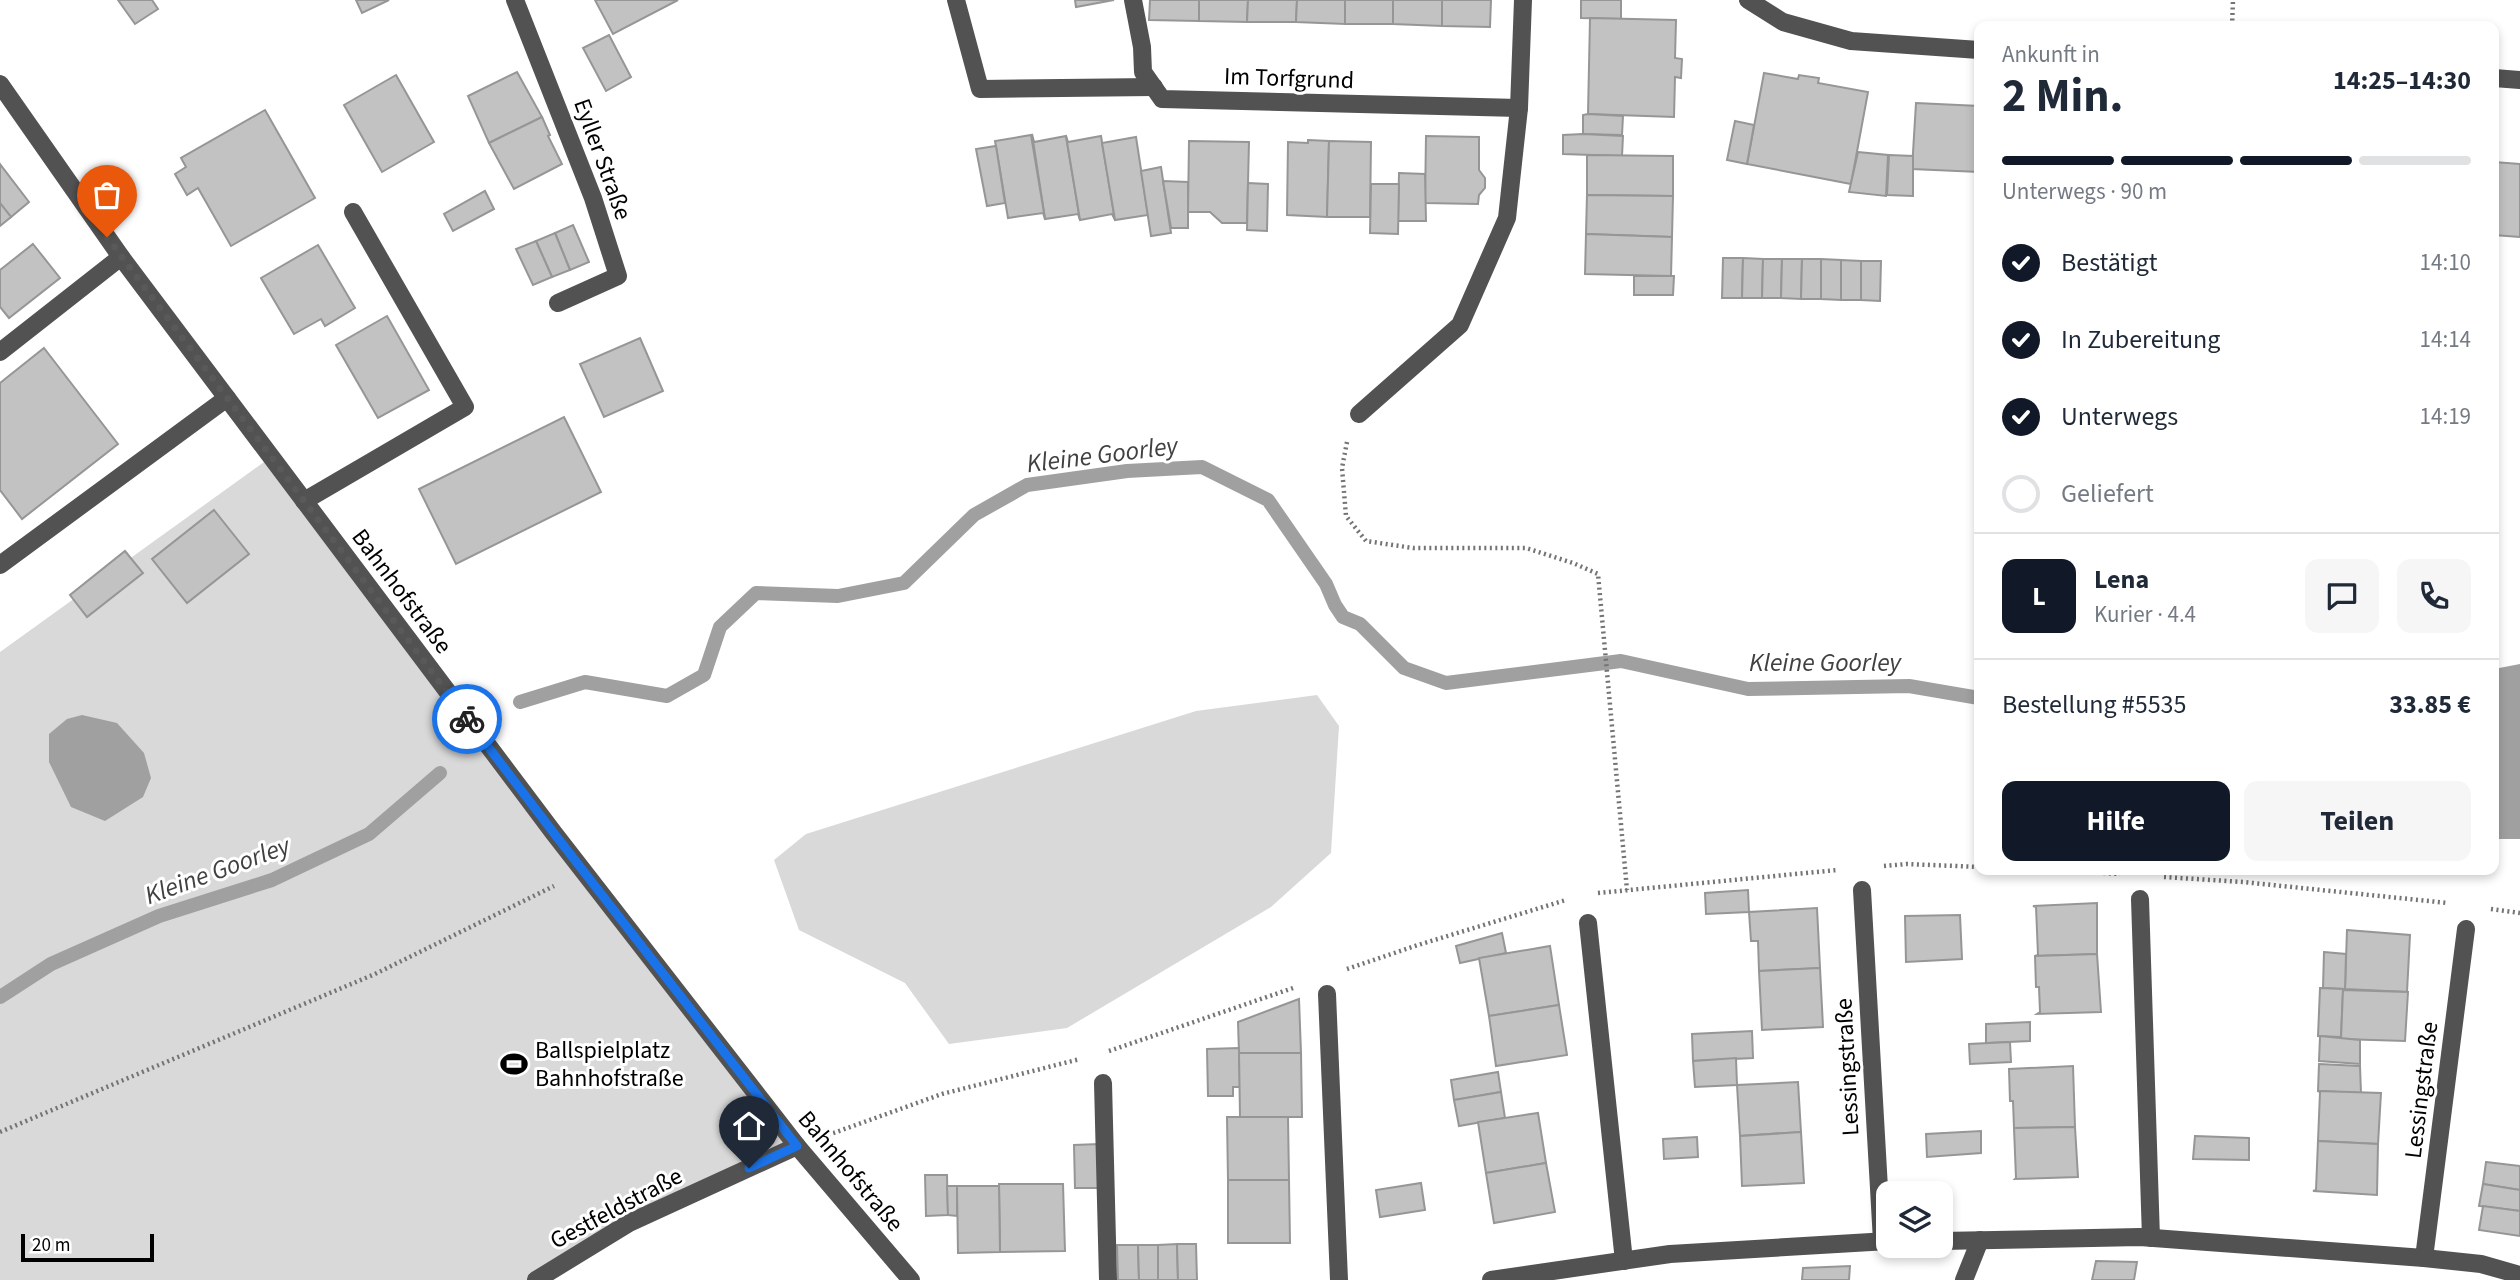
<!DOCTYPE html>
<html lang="de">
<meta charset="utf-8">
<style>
body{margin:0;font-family:"Source Sans 3",sans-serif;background:#f6f6f7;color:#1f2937;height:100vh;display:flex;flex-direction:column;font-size:26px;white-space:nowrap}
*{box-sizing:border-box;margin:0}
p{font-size:23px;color:#747a83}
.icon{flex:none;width:38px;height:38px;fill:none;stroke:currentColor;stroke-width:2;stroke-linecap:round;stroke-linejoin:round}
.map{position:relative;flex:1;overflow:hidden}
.sheet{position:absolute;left:1974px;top:21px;width:525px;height:854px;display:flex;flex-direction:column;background:#fff;border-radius:14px;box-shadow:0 4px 10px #0003}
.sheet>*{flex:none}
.tools{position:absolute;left:1876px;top:1181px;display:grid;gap:14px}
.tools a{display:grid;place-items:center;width:77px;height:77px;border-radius:14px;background:#fff;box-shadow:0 4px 10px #0003;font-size:35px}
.scale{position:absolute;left:21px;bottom:18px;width:133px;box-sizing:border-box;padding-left:7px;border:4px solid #000;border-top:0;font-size:19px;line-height:24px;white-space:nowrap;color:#000;-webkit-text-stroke:5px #fff;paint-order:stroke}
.pin{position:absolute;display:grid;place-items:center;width:60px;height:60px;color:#fff;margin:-72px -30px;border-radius:50% 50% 50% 0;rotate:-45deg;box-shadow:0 0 7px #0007}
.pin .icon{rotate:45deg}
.courier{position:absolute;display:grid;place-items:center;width:70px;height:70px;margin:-35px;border:5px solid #1a73e8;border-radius:50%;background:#fff;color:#222;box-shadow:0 2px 9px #0007}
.head em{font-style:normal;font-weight:700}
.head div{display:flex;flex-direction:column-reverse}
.head{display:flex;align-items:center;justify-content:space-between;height:119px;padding:0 28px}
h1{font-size:46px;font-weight:700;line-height:52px}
.bar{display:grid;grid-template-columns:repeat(4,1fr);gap:10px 7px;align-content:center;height:84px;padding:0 28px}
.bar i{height:9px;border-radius:5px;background:#e0e1e3}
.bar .selected{background:#111827}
.bar p{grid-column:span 4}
.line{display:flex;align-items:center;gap:18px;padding:0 28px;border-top:2px solid #e0e1e3}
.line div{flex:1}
.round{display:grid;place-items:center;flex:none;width:74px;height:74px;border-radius:14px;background:#f6f6f7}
ol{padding:0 28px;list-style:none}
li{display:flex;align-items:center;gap:21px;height:77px}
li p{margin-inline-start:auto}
li .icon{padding:7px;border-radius:50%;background:#111827;color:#fff;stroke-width:4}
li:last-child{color:#747a83}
li i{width:38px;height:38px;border:4px solid #e0e1e3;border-radius:50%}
.action{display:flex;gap:14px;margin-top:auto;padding:14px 28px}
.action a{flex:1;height:80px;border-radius:14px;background:#111827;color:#fff;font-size:28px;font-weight:700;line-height:80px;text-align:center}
.action a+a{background:#f6f6f7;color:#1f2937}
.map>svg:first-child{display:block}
.green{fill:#d9d9d9}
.water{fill:#a0a0a0}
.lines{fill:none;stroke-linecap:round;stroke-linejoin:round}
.stream{stroke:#a0a0a0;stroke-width:14}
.building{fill:#c2c2c2;stroke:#969696;stroke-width:2}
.path{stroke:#747474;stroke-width:4.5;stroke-dasharray:2 3.5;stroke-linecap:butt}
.minor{stroke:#525252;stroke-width:18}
.done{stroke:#595959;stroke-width:7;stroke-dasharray:0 12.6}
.route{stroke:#1a73e8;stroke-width:9}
.labels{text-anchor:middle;stroke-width:6;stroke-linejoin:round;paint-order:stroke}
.street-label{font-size:24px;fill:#000;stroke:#fff}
.poi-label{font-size:24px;fill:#000;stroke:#fff;text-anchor:start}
.water-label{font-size:26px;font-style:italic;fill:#414141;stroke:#fff}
</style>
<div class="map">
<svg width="2520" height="1280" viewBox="0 0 2520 1280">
<rect width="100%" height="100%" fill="#fff"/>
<g class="green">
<path d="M 271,457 L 797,1146 L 536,1280 L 0,1280 L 0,652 Z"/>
<path d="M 1317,695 L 1339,726 L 1331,853 L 1271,907 L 1067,1028 L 949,1044 L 905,983 L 799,930 L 774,860 L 806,834 L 1196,711 Z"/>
</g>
<g class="water">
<path d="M 2520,664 L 2520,839 L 2494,839 L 2494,756 L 2496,754 L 2494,750 L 2494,669 Z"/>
<path d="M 82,715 L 117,723 L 144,753 L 151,778 L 143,797 L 105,821 L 71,807 L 49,762 L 49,734 L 67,719 Z"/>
</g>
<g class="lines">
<g class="stream">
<path d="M 520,702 L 585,682 L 667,696 L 704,675 L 720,627 L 756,593 L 838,596 L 904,583 L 974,515 L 1027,485 L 1127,471 L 1202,467 L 1268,500 L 1326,584 L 1335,605 L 1343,617 L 1360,624 L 1404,668 L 1446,683 L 1621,661 L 1748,689 L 1909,686 L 1979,698"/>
<path d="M 0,997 L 51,964 L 159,916 L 272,880 L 369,834 L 440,773"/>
</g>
</g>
<g class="building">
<path d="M 118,0 L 152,0 L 158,9 L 135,24 Z"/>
<path d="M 356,0 L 389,0 L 362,13 Z"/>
<path d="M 595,0 L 678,0 L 613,34 Z"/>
<path d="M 1075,0 L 1114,0 L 1076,7 Z"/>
<path d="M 1150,0 L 1199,0 L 1199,21 L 1149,20 Z"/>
<path d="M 1199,0 L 1248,0 L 1247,22 L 1199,21 Z"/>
<path d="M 1248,0 L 1297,0 L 1296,22 L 1247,22 Z"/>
<path d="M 1297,0 L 1345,0 L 1345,24 L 1296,22 Z"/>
<rect x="1345" y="0" width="48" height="24"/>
<path d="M 1393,0 L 1442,0 L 1442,26 L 1393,24 Z"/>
<path d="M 1442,0 L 1491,0 L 1490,27 L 1442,26 Z"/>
<path d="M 1581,0 L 1621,0 L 1621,19 L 1581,18 Z"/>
<path d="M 1590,18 L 1676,20 L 1675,58 L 1682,59 L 1681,78 L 1675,77 L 1674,117 L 1588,114 Z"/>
<path d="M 609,35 L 631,77 L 606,91 L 583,48 Z"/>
<path d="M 517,72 L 542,117 L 489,143 L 468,96 Z"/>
<path d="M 1764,73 L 1798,79 L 1799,75 L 1819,78 L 1818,83 L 1868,92 L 1851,184 L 1747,164 Z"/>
<path d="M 396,75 L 434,142 L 382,172 L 344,105 Z"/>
<path d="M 1916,103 L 1979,106 L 1979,172 L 1912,169 Z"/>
<path d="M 265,110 L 315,198 L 231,246 L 198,188 L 187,195 L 175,174 L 186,167 L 181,158 Z"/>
<path d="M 1588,114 L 1623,116 L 1622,135 L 1583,134 L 1583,115 Z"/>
<path d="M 542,117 L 550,135 L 548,136 L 562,164 L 514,189 L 489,143 Z"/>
<path d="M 1735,121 L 1754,125 L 1747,164 L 1727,160 Z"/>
<path d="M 1032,134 L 1034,142 L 1066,136 L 1080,220 L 1078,214 L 1045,219 Z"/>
<path d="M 1583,134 L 1623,136 L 1622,156 L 1563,154 L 1563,135 Z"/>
<path d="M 1031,135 L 1045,219 L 1043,213 L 1008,218 L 995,141 Z"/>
<path d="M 1066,136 L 1068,142 L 1101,136 L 1115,220 L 1112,214 L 1080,220 Z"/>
<path d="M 1426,136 L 1479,137 L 1479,170 L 1485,178 L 1485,188 L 1479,195 L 1478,204 L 1425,203 Z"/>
<path d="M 1136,137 L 1148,215 L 1115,220 L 1102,143 Z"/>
<path d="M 1308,140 L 1329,141 L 1327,217 L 1287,215 L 1288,142 L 1308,143 Z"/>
<path d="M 1189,141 L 1249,142 L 1247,223 L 1222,223 L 1210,212 L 1188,212 Z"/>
<path d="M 1329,141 L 1371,142 L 1370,217 L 1327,217 Z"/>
<path d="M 996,146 L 1005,203 L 987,206 L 976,149 Z"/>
<path d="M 1858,152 L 1888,155 L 1886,196 L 1849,192 Z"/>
<path d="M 1587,155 L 1673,156 L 1673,196 L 1587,195 Z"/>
<path d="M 1889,155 L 1913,156 L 1913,196 L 1887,195 Z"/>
<path d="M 2494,162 L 2520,164 L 2520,237 L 2494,235 Z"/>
<path d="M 0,164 L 29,202 L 11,217 L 0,203 Z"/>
<path d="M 1161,167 L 1171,233 L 1151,236 L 1141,171 Z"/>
<path d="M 1399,173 L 1425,174 L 1426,221 L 1398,221 Z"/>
<path d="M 1163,181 L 1188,182 L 1188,228 L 1171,228 Z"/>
<path d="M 1248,183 L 1268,184 L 1267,231 L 1247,230 Z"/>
<path d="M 1371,184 L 1399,184 L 1398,234 L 1370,233 Z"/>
<path d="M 485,191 L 494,209 L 453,231 L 444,214 Z"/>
<path d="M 1587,195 L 1673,196 L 1672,237 L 1586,234 Z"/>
<path d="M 0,203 L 11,217 L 0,226 Z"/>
<path d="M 573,225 L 589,262 L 570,270 L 555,233 Z"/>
<path d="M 555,233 L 570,270 L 552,277 L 536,241 Z"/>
<path d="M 1586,234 L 1672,237 L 1671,276 L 1585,274 Z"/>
<path d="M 536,241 L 552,277 L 533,285 L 516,249 Z"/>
<path d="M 33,244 L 60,278 L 9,318 L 0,307 L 0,270 Z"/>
<path d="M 318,245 L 355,308 L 325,326 L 321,319 L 294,334 L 261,278 Z"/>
<path d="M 1723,258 L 1743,258 L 1742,298 L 1722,298 Z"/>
<path d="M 1743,258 L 1763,259 L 1762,298 L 1742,298 Z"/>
<path d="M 1763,259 L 1782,259 L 1781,298 L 1762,298 Z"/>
<path d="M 1782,259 L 1802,259 L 1801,299 L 1781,298 Z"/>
<path d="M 1802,259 L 1821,259 L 1821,299 L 1801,299 Z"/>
<path d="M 1821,259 L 1841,260 L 1841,300 L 1821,299 Z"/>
<path d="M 1841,260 L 1861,261 L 1861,300 L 1841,300 Z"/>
<path d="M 1861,261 L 1881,261 L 1880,301 L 1861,300 Z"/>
<path d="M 1634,276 L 1674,276 L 1673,295 L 1634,295 Z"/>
<path d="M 387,316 L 429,390 L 378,418 L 336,345 Z"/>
<path d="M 640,338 L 663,391 L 604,417 L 580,364 Z"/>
<path d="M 44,348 L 118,444 L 22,519 L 0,490 L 0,383 Z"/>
<path d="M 564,417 L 601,492 L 456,564 L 419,489 Z"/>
<path d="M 214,510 L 249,554 L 187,603 L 152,559 Z"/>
<path d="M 125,551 L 143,573 L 87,617 L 70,595 Z"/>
<path d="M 1748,890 L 1749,912 L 1706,914 L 1705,893 Z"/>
<path d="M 2097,903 L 2097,954 L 2035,956 L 2038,955 L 2036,907 L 2033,906 Z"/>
<path d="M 1817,908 L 1820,968 L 1759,971 L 1758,941 L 1751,941 L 1749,912 Z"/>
<path d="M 1960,915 L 1962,959 L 1906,962 L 1905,916 Z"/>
<path d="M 2347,930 L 2410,935 L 2407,992 L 2345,989 Z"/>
<path d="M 1502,933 L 1506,953 L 1460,963 L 1456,946 Z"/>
<path d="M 1550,946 L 1559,1005 L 1489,1016 L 1479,958 Z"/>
<path d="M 2324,952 L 2346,954 L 2345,989 L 2323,988 Z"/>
<path d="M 2097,954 L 2101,1012 L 2037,1014 L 2040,1012 L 2039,987 L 2036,987 L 2035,956 Z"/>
<path d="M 1820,968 L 1823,1027 L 1762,1030 L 1759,971 Z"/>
<path d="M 2320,988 L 2343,989 L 2341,1037 L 2318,1036 Z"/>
<path d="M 2343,990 L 2408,992 L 2405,1041 L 2341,1039 Z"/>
<path d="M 1299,999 L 1301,1053 L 1239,1053 L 1238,1022 Z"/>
<path d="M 1559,1005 L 1567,1055 L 1496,1066 L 1489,1016 Z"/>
<path d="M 2030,1022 L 2030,1041 L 1986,1043 L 1986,1024 Z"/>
<path d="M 1752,1031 L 1753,1058 L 1693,1061 L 1692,1034 Z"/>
<path d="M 2320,1036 L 2360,1040 L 2360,1064 L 2319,1061 Z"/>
<path d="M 2010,1042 L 2011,1062 L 1970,1064 L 1969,1044 Z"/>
<path d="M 1239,1048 L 1240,1087 L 1233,1087 L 1233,1096 L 1208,1096 L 1207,1049 Z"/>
<path d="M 1239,1053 L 1301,1053 L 1302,1117 L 1240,1117 Z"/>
<path d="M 1736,1058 L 1737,1085 L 1695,1087 L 1693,1061 Z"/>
<path d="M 2319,1064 L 2360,1066 L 2361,1093 L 2318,1091 Z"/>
<path d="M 2073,1066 L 2075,1127 L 2014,1128 L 2013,1101 L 2010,1101 L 2009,1069 Z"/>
<path d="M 1498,1072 L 1501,1092 L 1454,1100 L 1451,1080 Z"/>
<path d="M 1798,1082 L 1801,1132 L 1740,1136 L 1737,1085 Z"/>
<path d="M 2318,1091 L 2381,1093 L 2378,1144 L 2318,1141 L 2320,1092 Z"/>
<path d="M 1501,1092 L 1505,1118 L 1459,1126 L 1454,1100 Z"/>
<path d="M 1538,1113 L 1546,1163 L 1486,1173 L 1478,1122 Z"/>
<path d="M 1227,1117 L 1288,1117 L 1289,1180 L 1228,1180 Z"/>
<path d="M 2075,1127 L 2078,1177 L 2015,1179 L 2016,1178 L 2014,1128 Z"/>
<path d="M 1981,1131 L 1981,1153 L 1927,1157 L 1926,1134 Z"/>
<path d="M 1801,1132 L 1804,1183 L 1742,1186 L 1740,1136 Z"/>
<path d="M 2195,1136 L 2249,1138 L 2249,1160 L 2193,1159 Z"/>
<path d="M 1697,1137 L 1698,1157 L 1664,1159 L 1663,1139 Z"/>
<path d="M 2318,1141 L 2378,1144 L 2377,1195 L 2313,1191 L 2316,1190 Z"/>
<path d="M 1099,1144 L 1100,1188 L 1075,1188 L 1074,1145 Z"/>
<path d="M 2486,1162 L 2520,1166 L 2520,1190 L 2483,1184 Z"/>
<path d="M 1546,1163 L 1555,1212 L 1494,1223 L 1486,1173 Z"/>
<path d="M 925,1175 L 947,1175 L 948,1215 L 926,1216 Z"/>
<path d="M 1228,1180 L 1289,1180 L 1290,1243 L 1228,1243 Z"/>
<path d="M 1421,1183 L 1425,1210 L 1380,1217 L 1376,1190 Z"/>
<path d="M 999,1184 L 1063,1184 L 1065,1251 L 1000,1252 Z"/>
<path d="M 2483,1184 L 2520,1190 L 2520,1211 L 2479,1206 Z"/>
<path d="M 947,1186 L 957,1186 L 957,1216 L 948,1215 Z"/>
<path d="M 957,1186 L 999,1186 L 1000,1252 L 958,1253 Z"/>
<path d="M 2483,1206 L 2520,1211 L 2520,1236 L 2479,1230 Z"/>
<path d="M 1177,1244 L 1178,1280 L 1158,1280 L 1158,1245 Z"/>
<path d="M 1177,1244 L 1196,1244 L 1197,1280 L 1178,1280 Z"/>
<path d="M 1117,1245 L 1138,1245 L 1139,1280 L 1118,1280 Z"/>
<path d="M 1138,1245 L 1158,1245 L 1158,1280 L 1139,1280 Z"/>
<path d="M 2096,1261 L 2137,1262 L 2134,1280 L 2092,1280 Z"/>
<path d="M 1850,1266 L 1849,1280 L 1802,1280 L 1803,1268 Z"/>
</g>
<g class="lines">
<g class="path">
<path d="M 2232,26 L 2233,0"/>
<path d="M 1347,442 L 1342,468 L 1346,516 L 1366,541 L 1413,548 L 1526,548 L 1573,563 L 1598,574 L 1627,890"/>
<path d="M 1884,866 L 1907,864 L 1979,867"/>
<path d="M 2054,870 L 2120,874"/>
<path d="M 2164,877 L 2243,882 L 2448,903"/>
<path d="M 1598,893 L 1837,870"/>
<path d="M 2491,909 L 2520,913"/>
<path d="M 1347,969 L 1418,945 L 1566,900"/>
<path d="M 1109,1051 L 1296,987"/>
<path d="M 0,1132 L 375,974 L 554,886"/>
<path d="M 828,1135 L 942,1094 L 1080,1059"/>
</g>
<g class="minor">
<path d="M 515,0 L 593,198 L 618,276 L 558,303"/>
<path d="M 956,0 L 980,89 L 1154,87"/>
<path d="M 1133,0 L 1142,47 L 1143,72 L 1162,99 L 1519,108"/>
<path d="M 1748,0 L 1783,22 L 1851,41 L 1979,50"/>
<path d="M 2494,78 L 2520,80"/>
<path d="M 0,84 L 121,257 L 553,832 L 797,1146 L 911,1280"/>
<path d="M 0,352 L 121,257"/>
<path d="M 1359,414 L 1460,325 L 1507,218 L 1519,108 L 1523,0"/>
<path d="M 304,501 L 465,407 L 353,212"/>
<path d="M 0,565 L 227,398"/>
<path d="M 1862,890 L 1882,1241"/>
<path d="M 2140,899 L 2151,1238"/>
<path d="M 1588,923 L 1624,1261"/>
<path d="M 1327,994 L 1339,1280"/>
<path d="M 1103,1083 L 1108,1280"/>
<path d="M 1941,1241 L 2140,1237 L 2424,1258 L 2481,1264 L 2520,1275"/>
<path d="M 2424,1258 L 2466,929"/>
<path d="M 536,1280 L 629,1223 L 797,1146"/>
<path d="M 1491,1280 L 1670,1254 L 1888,1241"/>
<path d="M 1964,1280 L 1980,1240"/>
</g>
</g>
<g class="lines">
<path class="done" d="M 107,237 L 467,719"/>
<path class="route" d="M 467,719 L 553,832 L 797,1146 L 749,1168"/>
</g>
<defs>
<symbol id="stadium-bare" viewBox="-9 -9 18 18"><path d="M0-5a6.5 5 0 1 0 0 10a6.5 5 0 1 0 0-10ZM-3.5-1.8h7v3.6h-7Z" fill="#000" stroke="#fff" stroke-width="2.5" paint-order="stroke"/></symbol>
</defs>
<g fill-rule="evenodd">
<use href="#stadium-bare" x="495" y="1045" width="38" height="38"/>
</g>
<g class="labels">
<g class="street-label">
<text transform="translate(1289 78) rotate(2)" y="8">Im Torfgrund</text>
<text transform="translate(603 159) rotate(70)" y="8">Eyller Straße</text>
<text transform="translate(402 591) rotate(53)" y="8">Bahnhofstraße</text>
<text transform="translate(1847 1067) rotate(-93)" y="8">Lessingstraße</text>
<text transform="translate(2421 1090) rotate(-83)" y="8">Lessingstraße</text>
<text transform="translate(851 1171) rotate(50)" y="8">Bahnhofstraße</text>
<text transform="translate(616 1208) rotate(-28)" y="8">Gestfeldstraße</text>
</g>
<g class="poi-label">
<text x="535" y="1058">Ballspielplatz<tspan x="535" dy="28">Bahnhofstraße</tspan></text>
</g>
<g class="water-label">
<text transform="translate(1102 454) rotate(-7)" y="9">Kleine Goorley</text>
<text x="1825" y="671">Kleine Goorley</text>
<text transform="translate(217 870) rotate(-20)" y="9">Kleine Goorley</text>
</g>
</g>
</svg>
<div class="tools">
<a><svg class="icon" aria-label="layers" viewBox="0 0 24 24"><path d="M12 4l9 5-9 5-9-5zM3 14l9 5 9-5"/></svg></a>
</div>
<div class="scale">20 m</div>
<div class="pin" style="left:107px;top:237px;background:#ea580c"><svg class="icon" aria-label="bag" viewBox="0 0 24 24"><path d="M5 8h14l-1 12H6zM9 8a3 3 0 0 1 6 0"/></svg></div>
<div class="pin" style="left:749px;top:1168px;background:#1f2937"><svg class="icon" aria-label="home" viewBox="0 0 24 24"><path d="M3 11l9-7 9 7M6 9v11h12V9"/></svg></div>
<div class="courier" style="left:467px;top:719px"><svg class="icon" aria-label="bike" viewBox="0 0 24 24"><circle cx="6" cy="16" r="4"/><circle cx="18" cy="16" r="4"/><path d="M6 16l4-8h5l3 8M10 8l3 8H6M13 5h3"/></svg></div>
<section class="sheet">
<div class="head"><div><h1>2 Min.</h1><p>Ankunft in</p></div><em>14:25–14:30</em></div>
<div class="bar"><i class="selected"></i><i class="selected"></i><i class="selected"></i><i></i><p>Unterwegs · 90 m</p></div>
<ol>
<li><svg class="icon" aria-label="check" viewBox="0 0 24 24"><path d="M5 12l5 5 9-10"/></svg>Bestätigt<p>14:10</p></li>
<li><svg class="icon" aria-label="check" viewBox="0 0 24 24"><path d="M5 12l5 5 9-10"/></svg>In Zubereitung<p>14:14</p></li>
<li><svg class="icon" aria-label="check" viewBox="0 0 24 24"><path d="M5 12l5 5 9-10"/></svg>Unterwegs<p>14:19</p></li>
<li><i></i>Geliefert</li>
</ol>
<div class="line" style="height:126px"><b class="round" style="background:#111827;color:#fff">L</b><div><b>Lena</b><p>Kurier · 4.4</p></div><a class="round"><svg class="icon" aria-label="chat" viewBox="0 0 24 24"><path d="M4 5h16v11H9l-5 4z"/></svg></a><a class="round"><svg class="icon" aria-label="phone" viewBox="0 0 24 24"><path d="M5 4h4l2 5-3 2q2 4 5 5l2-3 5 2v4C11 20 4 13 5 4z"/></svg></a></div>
<div class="line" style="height:91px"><div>Bestellung #5535</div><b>33.85 €</b></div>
<div class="action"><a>Hilfe</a><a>Teilen</a></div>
</section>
</div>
